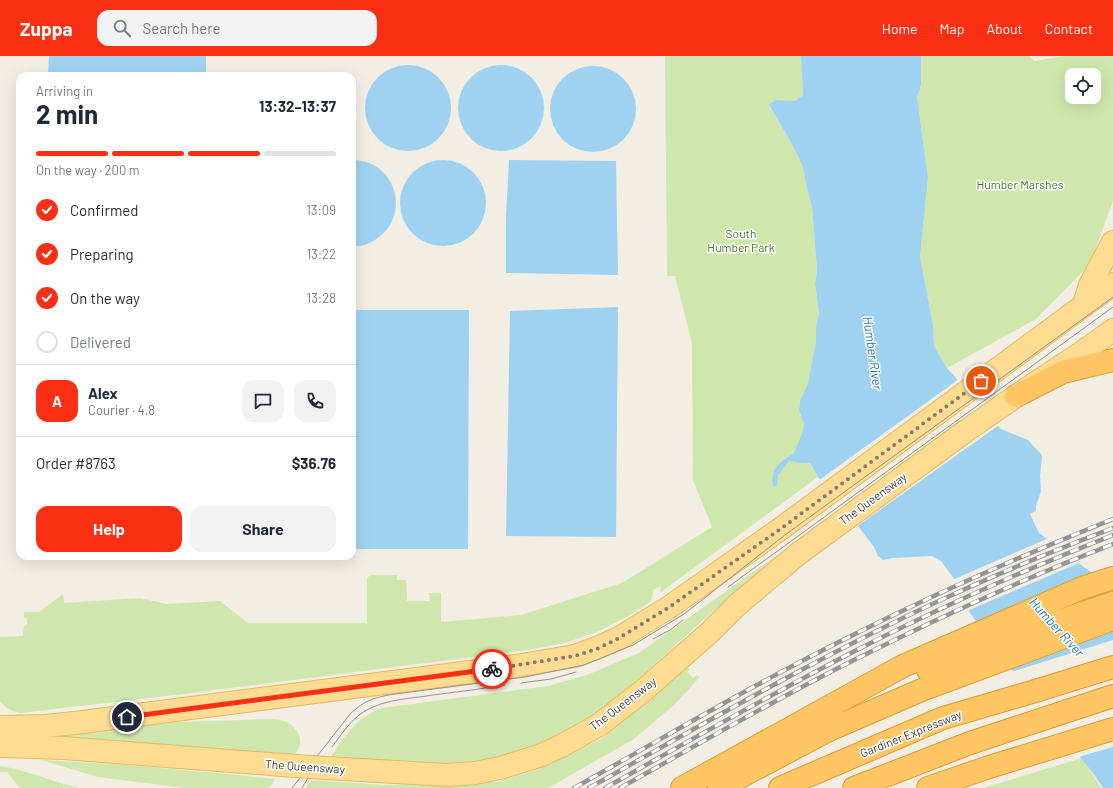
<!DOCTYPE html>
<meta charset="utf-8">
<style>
body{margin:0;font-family:Barlow,sans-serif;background:#f2f2f3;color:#1f2937;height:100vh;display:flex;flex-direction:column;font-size:15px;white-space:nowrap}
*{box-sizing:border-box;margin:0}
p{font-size:13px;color:#747a83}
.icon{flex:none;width:22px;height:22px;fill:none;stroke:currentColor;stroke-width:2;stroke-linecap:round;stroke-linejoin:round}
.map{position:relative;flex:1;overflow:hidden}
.sheet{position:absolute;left:16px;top:16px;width:340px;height:488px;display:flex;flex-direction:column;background:#fff;border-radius:12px;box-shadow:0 4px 16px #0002}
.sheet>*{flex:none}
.controls{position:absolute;left:1065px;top:12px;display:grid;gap:8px}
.controls a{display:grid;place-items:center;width:36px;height:36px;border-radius:8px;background:#fff;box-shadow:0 4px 16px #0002;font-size:20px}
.pin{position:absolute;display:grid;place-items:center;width:34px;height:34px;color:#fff;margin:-17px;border:2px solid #fff;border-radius:50%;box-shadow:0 1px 4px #0007}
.courier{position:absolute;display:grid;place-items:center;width:40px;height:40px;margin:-20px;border:3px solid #fb2f13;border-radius:50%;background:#fff;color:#222;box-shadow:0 1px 5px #0007}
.headline em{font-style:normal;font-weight:700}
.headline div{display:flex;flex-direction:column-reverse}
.headline{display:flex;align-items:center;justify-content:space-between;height:68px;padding:0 20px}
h1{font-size:26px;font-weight:700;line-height:30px}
.bar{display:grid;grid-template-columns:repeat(4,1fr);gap:6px 4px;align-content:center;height:48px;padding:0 20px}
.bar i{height:5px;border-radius:3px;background:#e0e1e3}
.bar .active{background:#fb2f13}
.bar p{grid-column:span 4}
.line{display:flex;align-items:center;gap:10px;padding:0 20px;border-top:1px solid #e0e1e3}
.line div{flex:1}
.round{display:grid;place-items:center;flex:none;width:42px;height:42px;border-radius:12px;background:#f2f2f3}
ol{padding:0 20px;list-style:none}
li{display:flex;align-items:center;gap:12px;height:44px}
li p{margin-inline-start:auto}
li .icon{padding:4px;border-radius:50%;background:#fb2f13;color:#fff;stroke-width:4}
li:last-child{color:#747a83}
li i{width:22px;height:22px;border:2px solid #e0e1e3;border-radius:50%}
.primary-button{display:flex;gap:8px;margin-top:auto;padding:8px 20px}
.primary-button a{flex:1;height:46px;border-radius:12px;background:#fb2f13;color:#fff;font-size:16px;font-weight:700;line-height:46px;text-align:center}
.primary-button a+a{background:#f2f2f3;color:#1f2937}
header{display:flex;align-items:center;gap:24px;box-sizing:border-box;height:56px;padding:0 20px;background:#fb2f13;color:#fff}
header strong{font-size:19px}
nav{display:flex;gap:22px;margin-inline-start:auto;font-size:14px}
.search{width:280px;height:36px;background:#f2f2f3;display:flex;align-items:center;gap:10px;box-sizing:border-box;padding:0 14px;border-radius:12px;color:#747a83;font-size:15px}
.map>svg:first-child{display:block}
.green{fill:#cfe7ac;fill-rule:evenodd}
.water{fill:#9fd2f0}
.pier{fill:#f2eee4}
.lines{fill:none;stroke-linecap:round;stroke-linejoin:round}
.primary-casing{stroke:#e4b961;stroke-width:24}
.motorway-casing{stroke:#de9a33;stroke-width:24}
.primary{stroke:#ffdc91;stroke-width:22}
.motorway{stroke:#ffc663;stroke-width:22}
.tram{stroke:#949494;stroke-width:1}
.rail-casing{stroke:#949494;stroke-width:4.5}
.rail{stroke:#fff;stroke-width:3;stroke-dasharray:9;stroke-linecap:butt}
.primary-bridge-casing{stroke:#e4b961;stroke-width:24;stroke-linecap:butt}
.primary-bridge{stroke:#ffdc91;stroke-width:22}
.done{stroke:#827c72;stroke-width:4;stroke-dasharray:0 7.2}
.route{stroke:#fb2f13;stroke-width:5}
.labels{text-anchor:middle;stroke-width:3;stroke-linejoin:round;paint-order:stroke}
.park-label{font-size:12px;fill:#487627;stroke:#fff}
.street-label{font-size:12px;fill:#453e34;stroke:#fff}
.water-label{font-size:13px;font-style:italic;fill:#2c78a9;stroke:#fff}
</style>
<header>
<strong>Zuppa</strong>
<div class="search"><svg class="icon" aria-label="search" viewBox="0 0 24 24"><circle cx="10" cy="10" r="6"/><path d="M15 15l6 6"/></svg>Search here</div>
<nav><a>Home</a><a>Map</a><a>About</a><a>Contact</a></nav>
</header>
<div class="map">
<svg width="1113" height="732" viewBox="0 0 1113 732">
<rect width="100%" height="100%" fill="#f2eee4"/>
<g class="green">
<path d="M 665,0 L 801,0 L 803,39 L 795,45 L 776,44 L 769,50 L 793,90 L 803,111 L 806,128 L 812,151 L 817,214 L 815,228 L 819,257 L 816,271 L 816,285 L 808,327 L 800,345 L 799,354 L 804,368 L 803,375 L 810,407 L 818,421 L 661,536 L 660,535 L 661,530 L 653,534 L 652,542 L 650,546 L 630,559 L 597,576 L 565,587 L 528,594 L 192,637 L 21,657 C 11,655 6,653 0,645 L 0,581 L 23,580 L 24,569 L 27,568 L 27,562 L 24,561 L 24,556 L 39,556 L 63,538 L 64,547 L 140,542 L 166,548 L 220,545 L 248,567 L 367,567 L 367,523 L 369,520 L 371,519 L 397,519 L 397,524 L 406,524 L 407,545 L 430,545 L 429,537 L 441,537 L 441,566 L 521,559 L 622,527 L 712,471 L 693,424 L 692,287 L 675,220 L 667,220 Z"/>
<path d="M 921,0 L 1029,0 L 1035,5 L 1064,0 L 1113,0 L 1113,145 L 1090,208 L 1036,263 L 947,312 L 934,290 L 933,269 L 920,201 L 928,122 L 917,41 L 921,29 ZM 1072,19 L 1094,19 L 1094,41 L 1072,41 Z"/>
<path d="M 780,497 L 714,554 L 616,644 L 575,674 L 542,690 L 491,706 L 454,710 L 330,702 C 345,680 355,662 382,652 L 548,630 L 587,619 L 639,597 Z"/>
<path d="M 685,609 L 690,613 L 687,616 L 693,622 L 697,619 L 700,621 L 675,648 L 634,683 L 548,732 L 306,732 L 311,724 L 384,729 L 496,726 L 542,712 L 601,683 L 655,638 Z"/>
<path d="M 271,663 C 276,663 282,664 287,666 C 300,673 305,689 294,699 L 12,682 L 125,668 Z"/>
<path d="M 1082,702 L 1101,732 L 983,732 Z"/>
<path d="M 41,704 L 116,708 L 217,717 L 275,723 L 269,732 L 185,732 L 98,721 Z"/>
<path d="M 0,710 C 27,714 52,726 79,732 L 70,732 L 64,731 L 63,732 L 20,732 L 7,716 L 0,716 Z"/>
</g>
<g class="water">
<path d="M 49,0 L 206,0 L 206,20 L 48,20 Z"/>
<path d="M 801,0 L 921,0 L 921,29 L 917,41 L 928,122 L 920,201 L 933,269 L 934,290 L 947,312 L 1001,373 L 1028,384 L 1041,398 L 1042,401 L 1040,420 L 1041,435 L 1036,450 L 1036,455 L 1030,458 L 1039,477 L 1092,517 L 1113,534 L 1113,732 L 1103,732 L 1095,720 L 996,593 L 970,557 L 955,524 L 941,505 L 932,500 L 893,502 L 883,504 L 878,500 L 874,491 L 846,454 L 818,421 L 810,407 L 801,407 L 789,405 L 778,419 L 777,429 L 773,431 L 772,425 L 774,414 L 781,406 L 794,397 L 803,375 L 804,368 L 799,354 L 800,345 L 808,327 L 816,285 L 816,271 L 819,257 L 815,228 L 817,214 L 812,151 L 806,128 L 803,111 L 793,90 L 769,49 L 776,44 L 795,45 L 803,39 Z"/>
<circle cx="408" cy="52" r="43"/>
<circle cx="501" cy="52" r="43"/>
<circle cx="593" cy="53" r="43"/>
<circle cx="443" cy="147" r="43"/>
<path d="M 352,104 C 396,103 413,161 375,184 C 369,188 360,191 352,190 Z"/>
<path d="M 509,104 L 616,105 L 618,219 L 506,217 L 506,161 Z"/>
<path d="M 618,251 L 616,481 L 506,480 L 510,255 Z"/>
<path d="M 352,254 L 469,254 L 468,493 L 352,493 Z"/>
</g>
<g class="pier">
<path d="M 959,323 L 999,369 L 856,471 L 818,425 Z"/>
<path d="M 1049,482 L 1081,506 L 967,555 L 952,524 Z"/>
<path d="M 1113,584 L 1113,691 L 1078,701 L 1011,616 Z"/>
</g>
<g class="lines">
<defs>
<g id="primary">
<path d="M 1084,248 L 1090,229 L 1113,186"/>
<path d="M 0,671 L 46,670 L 75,667 L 516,610 L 575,600 L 599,591 L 619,582 L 668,552 L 779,474 L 1113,228"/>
<path d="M 0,690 L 64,692 L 282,709"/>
<path d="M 326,712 L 448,719 L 475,717 L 500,712 L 539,700 L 561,690 L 599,669 L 644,634 L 709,577 L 736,550 L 798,498 L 963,377 L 1016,340 L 1081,297 L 1113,274"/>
</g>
<g id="motorway">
<path d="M 1016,340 L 1063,316 L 1113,304"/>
<path d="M 928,614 L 1074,560 L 1113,547"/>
<path d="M 682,732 L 903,610 L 1082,532 L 1113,522"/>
<path d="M 719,732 L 829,674 L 924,633 L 1113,563"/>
<path d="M 780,732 L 943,662 L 1032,636 L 1113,611"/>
<path d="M 854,732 L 970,687 L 1113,640"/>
<path d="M 928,732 L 986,712 L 1113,673"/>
</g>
</defs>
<use href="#primary" class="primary-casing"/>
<use href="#motorway" class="motorway-casing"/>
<use href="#primary" class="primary"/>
<use href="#motorway" class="motorway"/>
<g class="tram">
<path d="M 728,531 L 1113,251"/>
<path d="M 653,583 L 670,574 L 683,564"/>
<path d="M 521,627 L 551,623 L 576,616"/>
<path d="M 332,691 C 341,679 350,665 362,657 C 383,643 409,643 433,639 C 457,636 481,633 505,629"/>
<path d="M 292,732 L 351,657 C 365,645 370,643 388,639 L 525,621 L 584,609 L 633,589 L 684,558 L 785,479 L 1113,241"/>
<path d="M 302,732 L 308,722"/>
</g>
<defs>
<g id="rail">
<path d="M 574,732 C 665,681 754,628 847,582 C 934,538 1023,499 1113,463"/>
<path d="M 589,732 C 705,667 820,600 941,544 C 997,518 1055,494 1113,472"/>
<path d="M 605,732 C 687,686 768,640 851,597 C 936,553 1024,514 1113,479"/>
<path d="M 620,732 C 697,689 774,644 854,604 C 938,562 1025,522 1113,488"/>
</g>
</defs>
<use href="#rail" class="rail-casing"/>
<use href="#rail" class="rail"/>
<defs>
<path id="primary-bridge" d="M 282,709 L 326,712"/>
</defs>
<use href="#primary-bridge" class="primary-bridge-casing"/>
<use href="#primary-bridge" class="primary-bridge"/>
</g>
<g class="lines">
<path class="done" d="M 492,613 L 575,600 L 599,592 L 619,582 L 668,552 L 779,474 L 981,325"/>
<path class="route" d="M 127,661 L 492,613"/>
</g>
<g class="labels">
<g class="park-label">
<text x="1020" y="133">Humber Marshes</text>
<text x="741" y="182">South<tspan x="741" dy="14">Humber Park</tspan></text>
</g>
<g class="street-label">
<text transform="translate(873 443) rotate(-36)" y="4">The Queensway</text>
<text transform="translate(623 648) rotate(-37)" y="4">The Queensway</text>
<text transform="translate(911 678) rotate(-22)" y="4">Gardiner Expressway</text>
<text transform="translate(305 711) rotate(4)" y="4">The Queensway</text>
</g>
<g class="water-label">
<text transform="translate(873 297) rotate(82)" y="5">Humber River</text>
<text transform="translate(1057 571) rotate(48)" y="5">Humber River</text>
</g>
</g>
</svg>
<div class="controls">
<a><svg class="icon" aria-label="locate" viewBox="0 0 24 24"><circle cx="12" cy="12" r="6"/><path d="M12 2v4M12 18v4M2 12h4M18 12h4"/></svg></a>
</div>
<div class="pin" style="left:981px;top:325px;background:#ea580c"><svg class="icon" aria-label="bag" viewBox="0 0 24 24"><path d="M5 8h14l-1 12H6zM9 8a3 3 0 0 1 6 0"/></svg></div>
<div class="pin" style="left:127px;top:661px;background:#1f2937"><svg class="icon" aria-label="home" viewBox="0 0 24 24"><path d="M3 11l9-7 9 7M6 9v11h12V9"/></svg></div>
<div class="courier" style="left:492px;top:613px"><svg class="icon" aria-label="bike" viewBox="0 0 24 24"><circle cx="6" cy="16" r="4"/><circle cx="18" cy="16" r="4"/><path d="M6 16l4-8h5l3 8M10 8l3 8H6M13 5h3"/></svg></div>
<section class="sheet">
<div class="headline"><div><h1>2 min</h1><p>Arriving in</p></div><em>13:32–13:37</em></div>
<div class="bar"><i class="active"></i><i class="active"></i><i class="active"></i><i></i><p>On the way · 200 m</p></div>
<ol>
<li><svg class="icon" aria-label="check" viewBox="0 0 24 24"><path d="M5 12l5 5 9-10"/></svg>Confirmed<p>13:09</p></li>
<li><svg class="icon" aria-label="check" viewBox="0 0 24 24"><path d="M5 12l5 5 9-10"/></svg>Preparing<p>13:22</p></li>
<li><svg class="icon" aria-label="check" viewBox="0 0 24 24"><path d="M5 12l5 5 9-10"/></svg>On the way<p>13:28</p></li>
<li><i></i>Delivered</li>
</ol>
<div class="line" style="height:72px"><b class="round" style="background:#fb2f13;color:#fff">A</b><div><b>Alex</b><p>Courier · 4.8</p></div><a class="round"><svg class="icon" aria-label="chat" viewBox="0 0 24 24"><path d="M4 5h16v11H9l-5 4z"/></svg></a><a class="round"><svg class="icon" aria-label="phone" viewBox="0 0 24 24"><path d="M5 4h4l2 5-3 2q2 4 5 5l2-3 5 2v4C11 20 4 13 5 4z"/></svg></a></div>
<div class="line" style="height:52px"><div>Order #8763</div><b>$36.76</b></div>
<div class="primary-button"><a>Help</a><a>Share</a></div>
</section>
</div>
